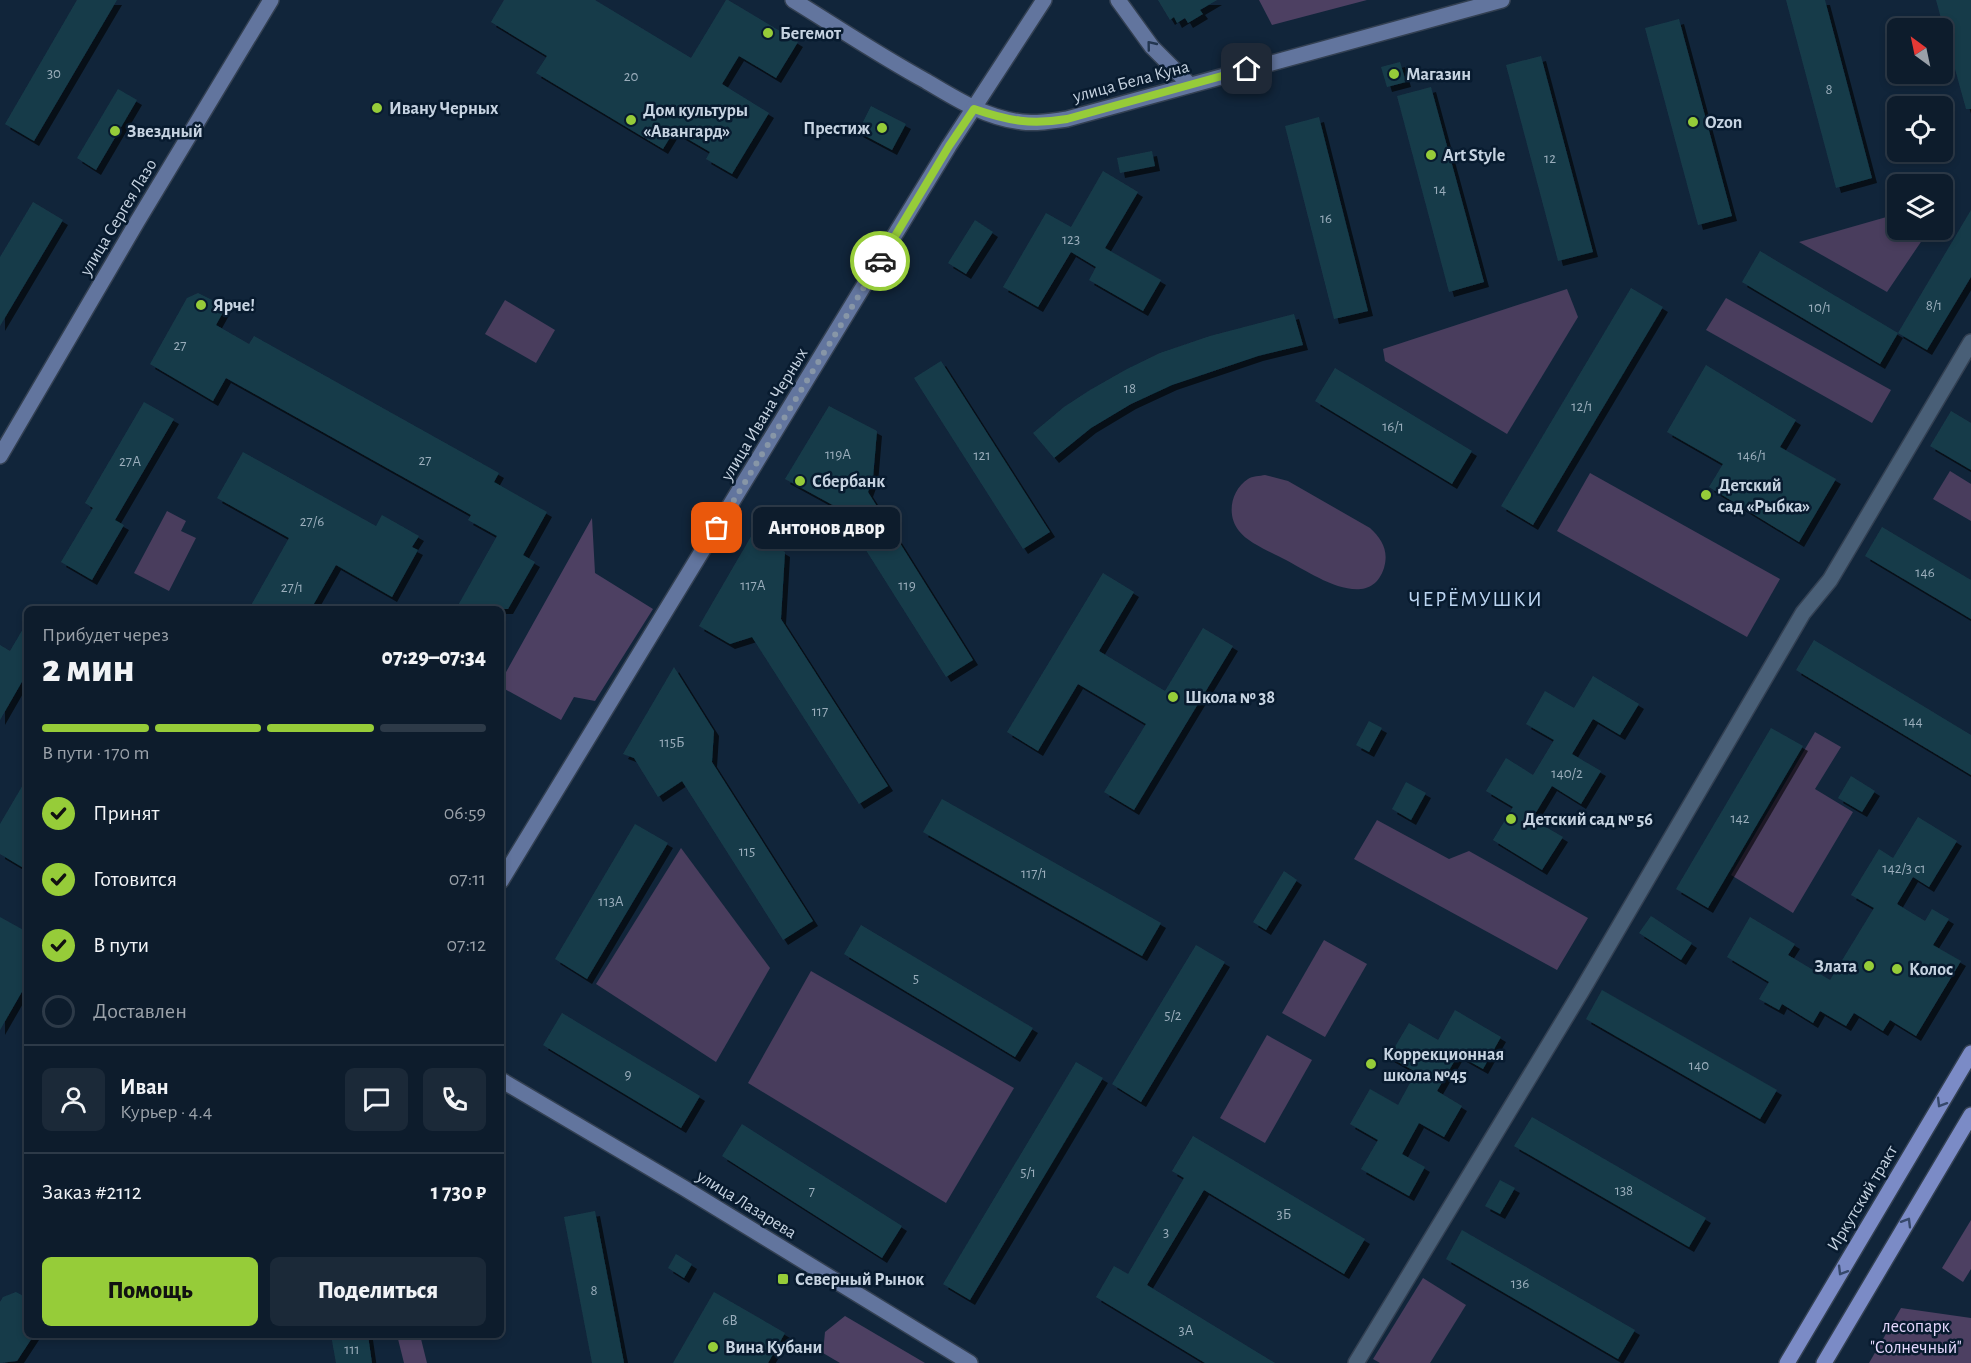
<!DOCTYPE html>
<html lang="ru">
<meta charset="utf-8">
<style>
body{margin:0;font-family:"Alegreya Sans",sans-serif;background:#1b2938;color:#f1f3f6;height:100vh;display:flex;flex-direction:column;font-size:22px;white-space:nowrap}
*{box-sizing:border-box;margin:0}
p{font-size:20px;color:#9aa1a9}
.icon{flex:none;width:33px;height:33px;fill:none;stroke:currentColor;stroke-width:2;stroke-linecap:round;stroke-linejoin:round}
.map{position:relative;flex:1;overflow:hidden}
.side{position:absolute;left:24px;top:606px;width:480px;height:732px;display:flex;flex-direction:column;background:#0d1c2c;border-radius:9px;box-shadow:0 3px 9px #0003,0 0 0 2px #2d3a48}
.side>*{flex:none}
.needle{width:39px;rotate:327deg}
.fabs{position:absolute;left:1887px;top:18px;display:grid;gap:12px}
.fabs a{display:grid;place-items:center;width:66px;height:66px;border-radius:9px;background:#0d1c2c;box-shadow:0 3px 9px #0003,0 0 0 2px #2d3a48;font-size:30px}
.pin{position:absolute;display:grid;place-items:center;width:51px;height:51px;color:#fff;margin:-26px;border-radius:12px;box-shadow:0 3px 9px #0006}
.courier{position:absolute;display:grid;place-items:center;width:60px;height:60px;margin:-30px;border:4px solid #96cc39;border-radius:50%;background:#fff;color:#222;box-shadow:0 2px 8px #0007}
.bubble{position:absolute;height:42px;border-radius:9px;background:#0d1c2c;box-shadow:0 3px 9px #0003,0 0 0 2px #2d3a48;font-size:20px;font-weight:800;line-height:42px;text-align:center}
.summary em{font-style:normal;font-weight:800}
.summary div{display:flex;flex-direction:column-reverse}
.summary{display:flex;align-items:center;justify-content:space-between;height:102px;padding:0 18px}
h1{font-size:39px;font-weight:800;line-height:45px}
.bar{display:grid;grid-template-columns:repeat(4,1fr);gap:9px 6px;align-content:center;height:72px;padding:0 18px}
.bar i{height:8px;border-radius:4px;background:#2d3a48}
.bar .active{background:#96cc39}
.bar p{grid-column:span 4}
.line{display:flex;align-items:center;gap:15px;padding:0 18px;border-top:2px solid #2d3a48}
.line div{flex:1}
.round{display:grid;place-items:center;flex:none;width:63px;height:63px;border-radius:9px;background:#1b2938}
ol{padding:0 18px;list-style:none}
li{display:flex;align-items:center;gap:18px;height:66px}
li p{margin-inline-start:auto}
li .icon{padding:6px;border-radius:50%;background:#96cc39;color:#111;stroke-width:4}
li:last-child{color:#9aa1a9}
li i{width:33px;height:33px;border:3px solid #2d3a48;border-radius:50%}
.action{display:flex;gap:12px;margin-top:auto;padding:12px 18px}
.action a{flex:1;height:69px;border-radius:9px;background:#96cc39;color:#111;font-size:24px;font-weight:800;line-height:69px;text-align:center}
.action a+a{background:#1b2938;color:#f1f3f6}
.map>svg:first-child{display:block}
.green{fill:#493d5d}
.forest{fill:#4d4062}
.building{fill:#173b49;filter:url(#shadow)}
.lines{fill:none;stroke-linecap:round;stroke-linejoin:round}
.street-casing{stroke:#334052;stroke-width:18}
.secondary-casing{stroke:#334052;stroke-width:18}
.primary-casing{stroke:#334052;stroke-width:18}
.street{stroke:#495f77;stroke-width:15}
.secondary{stroke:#62759e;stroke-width:15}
.primary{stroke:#7b8bc6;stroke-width:15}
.oneway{stroke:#233650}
.oneway2{stroke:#36486b}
.done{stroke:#8796a7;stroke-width:6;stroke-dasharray:0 10.8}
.route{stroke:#96cc39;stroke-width:8}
.poi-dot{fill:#96cc39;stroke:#081b2f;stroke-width:2}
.labels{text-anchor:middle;stroke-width:5;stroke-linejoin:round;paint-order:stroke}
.number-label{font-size:15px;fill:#9aadbb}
.poi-label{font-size:18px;font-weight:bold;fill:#c6d3e1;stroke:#081b2f;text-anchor:start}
.street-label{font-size:18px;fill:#c6d3e1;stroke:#081b2f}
.park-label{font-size:18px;fill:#e6d9fe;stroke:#081b2f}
.quarter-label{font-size:21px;letter-spacing:1.5px;fill:#bcd5f1;stroke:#081b2f}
</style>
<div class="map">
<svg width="1971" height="1363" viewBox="0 0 1971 1363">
<defs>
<filter id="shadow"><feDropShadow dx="5" dy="5" stdDeviation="0" flood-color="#0009"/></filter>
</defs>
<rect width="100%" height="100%" fill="#11253a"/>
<g class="green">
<path d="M 1897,214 L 1898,230 L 1929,230 L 1887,292 L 1799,242 Z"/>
<path d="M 1567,289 L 1578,317 L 1507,434 L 1385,361 L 1383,349 Z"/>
<path d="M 1726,298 L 1891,390 L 1872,423 L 1706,330 Z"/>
<path d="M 505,300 L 555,330 L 536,363 L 485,334 Z"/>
<path d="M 1950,471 L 1971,484 L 1971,521 L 1933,499 Z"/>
<path d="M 1590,473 L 1780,579 L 1747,637 L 1557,531 Z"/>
<path d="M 1265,475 L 1288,481 L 1370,528 C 1382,539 1389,551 1384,568 C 1369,614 1311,573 1286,560 C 1273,553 1248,543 1239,531 C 1226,515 1231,490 1248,479 C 1252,476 1260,476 1265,475 Z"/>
<path d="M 167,511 L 186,521 L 181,531 L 196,538 L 169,591 L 134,573 Z"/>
<path d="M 1815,732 L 1841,747 L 1815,789 L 1853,812 L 1793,913 L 1731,875 Z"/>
<path d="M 1377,820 L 1449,859 L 1469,851 L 1588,918 L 1557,970 L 1354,859 Z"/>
<path d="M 681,848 L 770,968 L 716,1062 L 596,984 Z"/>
<path d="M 1324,940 L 1367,964 L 1325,1037 L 1282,1013 Z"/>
<path d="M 811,971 L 1014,1088 L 946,1203 L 748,1083 Z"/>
<path d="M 1267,1035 L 1312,1060 L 1265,1143 L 1220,1118 Z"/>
<path d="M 1423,1278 L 1466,1305 L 1430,1363 L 1380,1363 L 1373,1359 Z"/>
</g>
<g class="forest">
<path d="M 1259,0 L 1367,0 L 1272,25 Z"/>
<path d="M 592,518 L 595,573 L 653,609 L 595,701 L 574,697 L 561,720 L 501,687 L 501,681 Z"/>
<path d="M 1971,1220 L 1971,1269 L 1963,1282 L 1942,1268 Z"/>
<path d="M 1901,1308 L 1971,1318 L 1971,1363 L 1869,1363 Z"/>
<path d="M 845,1316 L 925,1363 L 840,1363 L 823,1353 L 825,1332 Z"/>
<path d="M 397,1335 L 420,1335 L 427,1363 L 404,1363 Z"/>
</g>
<g class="building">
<path d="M 77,0 L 117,0 L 34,141 L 5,124 Z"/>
<path d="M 504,0 L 595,0 L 691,58 L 726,0 L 728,0 L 798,42 L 776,78 L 739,56 L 722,84 L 769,113 L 732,174 L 706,159 L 710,152 L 674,131 L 663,149 L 536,73 L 547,56 L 491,22 Z"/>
<path d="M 1158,0 L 1217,0 L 1200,10 L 1203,14 L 1188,23 L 1185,18 L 1177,23 L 1174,17 L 1170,20 Z"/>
<path d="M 1786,0 L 1825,0 L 1872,178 L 1836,188 Z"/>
<path d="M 1936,0 L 1971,0 L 1971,109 L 1966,109 Z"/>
<path d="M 1679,19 L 1732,216 L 1698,225 L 1645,28 Z"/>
<path d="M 1541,56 L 1593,252 L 1558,261 L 1506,65 Z"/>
<path d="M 1400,62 L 1406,82 L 1387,87 L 1381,67 Z"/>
<path d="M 1431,87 L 1484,282 L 1449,292 L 1397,96 Z"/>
<path d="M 118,89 L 137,100 L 96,170 L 77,158 Z"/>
<path d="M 871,106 L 906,124 L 892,150 L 858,132 Z"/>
<path d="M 1319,117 L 1368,311 L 1334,319 L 1285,126 Z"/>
<path d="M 1152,151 L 1155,166 L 1120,173 L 1117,158 Z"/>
<path d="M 1103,171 L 1138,192 L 1105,248 L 1161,280 L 1143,311 L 1089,280 L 1096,267 L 1071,252 L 1038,307 L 1003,287 L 1046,213 L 1071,227 Z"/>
<path d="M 33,202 L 63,220 L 0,326 L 0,257 Z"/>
<path d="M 1971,210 L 1971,277 L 1927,350 L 1898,333 Z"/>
<path d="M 975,220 L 993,232 L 966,274 L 948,263 Z"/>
<path d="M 1760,251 L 1898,333 L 1880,364 L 1742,282 Z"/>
<path d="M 1631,288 L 1663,307 L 1533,525 L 1501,506 Z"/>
<path d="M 198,293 L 226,307 L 216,325 L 249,344 L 254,336 L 499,473 L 494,482 L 547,512 L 523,555 L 535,562 L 508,609 L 456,609 L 497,536 L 468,520 L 471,515 L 226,378 L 213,401 L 150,364 L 187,298 Z"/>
<path d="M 1294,314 L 1303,345 L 1258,356 L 1172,385 L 1131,404 L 1091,428 L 1054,458 L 1033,433 L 1064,407 L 1090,390 L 1127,369 L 1160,353 L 1210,336 Z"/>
<path d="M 941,361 L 1050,532 L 1023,549 L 914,378 Z"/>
<path d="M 1706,365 L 1796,420 L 1780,447 L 1836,479 L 1799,542 L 1709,487 L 1723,464 L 1667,432 Z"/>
<path d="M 1335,368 L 1472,451 L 1452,484 L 1315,401 Z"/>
<path d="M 144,402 L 174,419 L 115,520 L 124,525 L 92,580 L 61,562 L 93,508 L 85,503 Z"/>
<path d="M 829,406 L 877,431 L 873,478 L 868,492 L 973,660 L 946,677 L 840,509 L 785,479 Z"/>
<path d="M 1951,411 L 1971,423 L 1971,470 L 1930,446 Z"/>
<path d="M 243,452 L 376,526 L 382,515 L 419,536 L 412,547 L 418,550 L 392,597 L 336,565 L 311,609 L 249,609 L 289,538 L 217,498 Z"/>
<path d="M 1882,527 L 1971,580 L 1971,619 L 1865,556 Z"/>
<path d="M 753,533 L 785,552 L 781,619 L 888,786 L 859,804 L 752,637 L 730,644 L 699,626 Z"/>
<path d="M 1103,573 L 1134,592 L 1099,651 L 1165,691 L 1203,628 L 1233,646 L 1134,810 L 1104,792 L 1146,724 L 1078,684 L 1038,751 L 1007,732 Z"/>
<path d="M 27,622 L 27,673 L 0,720 L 0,645 L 10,651 Z"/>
<path d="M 1814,640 L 1971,735 L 1971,775 L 1796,670 Z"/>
<path d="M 674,667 L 714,731 L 712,762 L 813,921 L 783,940 L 682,781 L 658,797 L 634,758 L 623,754 Z"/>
<path d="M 1593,676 L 1639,704 L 1620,735 L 1593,719 L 1572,754 L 1601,771 L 1581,804 L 1552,786 L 1532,819 L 1563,837 L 1542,870 L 1493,840 L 1513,807 L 1486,791 L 1506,758 L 1533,775 L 1554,740 L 1526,724 L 1545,691 L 1574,708 Z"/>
<path d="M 1369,721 L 1382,728 L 1369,752 L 1356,745 Z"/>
<path d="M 1771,728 L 1803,746 L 1708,908 L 1676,889 Z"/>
<path d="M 1851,776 L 1875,791 L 1862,812 L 1838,798 Z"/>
<path d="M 27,778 L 27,870 L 0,854 L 0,824 Z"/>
<path d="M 1406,782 L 1426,793 L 1411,820 L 1392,809 Z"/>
<path d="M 942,799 L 1161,923 L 1142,956 L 923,832 Z"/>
<path d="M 1918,817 L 1957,841 L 1929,887 L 1913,877 L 1897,904 L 1925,921 L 1932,909 L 1949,919 L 1933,945 L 1961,961 L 1916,1036 L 1890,1020 L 1883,1031 L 1854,1013 L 1846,1026 L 1820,1011 L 1813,1023 L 1782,1004 L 1779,1010 L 1759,999 L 1769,982 L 1727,957 L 1750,917 L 1795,944 L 1788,955 L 1830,980 L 1874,908 L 1851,895 L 1879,849 L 1893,858 Z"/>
<path d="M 635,824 L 668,843 L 587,979 L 555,959 Z"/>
<path d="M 1284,871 L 1297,880 L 1266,930 L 1253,922 Z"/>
<path d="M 1651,916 L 1692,943 L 1681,960 L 1639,933 Z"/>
<path d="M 0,917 L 27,932 L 27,983 L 0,1030 Z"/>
<path d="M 861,925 L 1033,1028 L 1015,1057 L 844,954 Z"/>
<path d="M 1196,945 L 1225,962 L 1141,1102 L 1112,1084 Z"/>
<path d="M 1602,990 L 1777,1090 L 1760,1119 L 1586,1019 Z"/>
<path d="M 1455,1010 L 1501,1037 L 1483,1069 L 1458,1055 L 1437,1091 L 1462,1106 L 1444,1137 L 1419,1123 L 1402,1154 L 1425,1167 L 1409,1196 L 1361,1169 L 1378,1140 L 1350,1124 L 1370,1089 L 1398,1105 L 1416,1072 L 1389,1057 L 1409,1023 L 1438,1040 Z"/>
<path d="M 562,1013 L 700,1096 L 681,1128 L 543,1045 Z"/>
<path d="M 1076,1062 L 1103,1078 L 970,1300 L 943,1284 Z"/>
<path d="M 1532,1117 L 1706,1218 L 1689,1247 L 1514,1146 Z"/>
<path d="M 742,1124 L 902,1226 L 882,1258 L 722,1156 Z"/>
<path d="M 1193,1136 L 1365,1239 L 1344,1274 L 1204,1190 L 1147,1285 L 1275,1363 L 1205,1363 L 1096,1297 L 1114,1266 L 1128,1274 L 1184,1178 L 1172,1171 Z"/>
<path d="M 1500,1180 L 1515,1188 L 1500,1214 L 1485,1206 Z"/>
<path d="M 595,1211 L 624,1363 L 592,1363 L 564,1217 Z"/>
<path d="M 1462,1230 L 1635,1330 L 1618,1359 L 1446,1259 Z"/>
<path d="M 676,1254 L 692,1264 L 684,1278 L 668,1268 Z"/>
<path d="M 16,1292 L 27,1298 L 27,1335 L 34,1335 L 17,1361 L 0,1363 L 0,1302 L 3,1297 Z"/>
<path d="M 714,1292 L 785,1333 L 768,1363 L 673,1363 Z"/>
<path d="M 331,1335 L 368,1335 L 372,1363 L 336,1363 Z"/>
</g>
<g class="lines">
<defs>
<path id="street" d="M 1356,1363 L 1581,992 L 1803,613 L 1830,580 L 1971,342"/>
<g id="secondary">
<path d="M 793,0 C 837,27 880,56 926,81 C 956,99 986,118 1022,122 C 1037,124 1052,121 1067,119 L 1502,0"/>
<path d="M 1118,0 L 1152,47 L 1190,85"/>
<path d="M 0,456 L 137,222 L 271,0"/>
<path d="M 501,881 L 949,146 L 1044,0"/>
<path d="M 501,1080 L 684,1188 L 970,1363"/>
</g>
<g id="primary">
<path d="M 1787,1363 L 1971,1053"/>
<path d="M 1824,1363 L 1971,1115"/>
</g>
</defs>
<use href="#street" class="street-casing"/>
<use href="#secondary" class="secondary-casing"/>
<use href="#primary" class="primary-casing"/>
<use href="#street" class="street"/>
<use href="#secondary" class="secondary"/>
<use href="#primary" class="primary"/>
</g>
<defs><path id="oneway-chevron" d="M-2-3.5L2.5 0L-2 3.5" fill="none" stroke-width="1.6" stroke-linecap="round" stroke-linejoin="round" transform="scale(1.5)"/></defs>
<use class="oneway" href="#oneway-chevron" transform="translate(1151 45) rotate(-129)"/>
<g class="oneway2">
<use href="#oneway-chevron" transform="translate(1941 1103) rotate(121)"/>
<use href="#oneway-chevron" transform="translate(1907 1222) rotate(-59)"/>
<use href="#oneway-chevron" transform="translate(1842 1271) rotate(121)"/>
</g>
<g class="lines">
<path class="done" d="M 717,528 L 880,261"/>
<path class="route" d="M 880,261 L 949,146 L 974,109 C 1009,121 1031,125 1067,119 L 1247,69"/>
</g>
<g class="poi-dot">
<circle cx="768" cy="33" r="6"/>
<circle cx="1394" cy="74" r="6"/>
<circle cx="377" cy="108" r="6"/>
<circle cx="631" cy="120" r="6"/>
<circle cx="1693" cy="122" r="6"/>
<circle cx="882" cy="128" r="6"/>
<circle cx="115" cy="131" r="6"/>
<circle cx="1431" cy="155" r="6"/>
<circle cx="201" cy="305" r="6"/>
<circle cx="800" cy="481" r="6"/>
<circle cx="1706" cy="495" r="6"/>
<circle cx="1173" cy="697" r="6"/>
<circle cx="1511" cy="819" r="6"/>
<circle cx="1869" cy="966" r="6"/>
<circle cx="1897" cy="969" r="6"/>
<circle cx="1371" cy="1064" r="6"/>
<rect x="777" y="1273" width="12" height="12" rx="3"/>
<circle cx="713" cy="1347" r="6"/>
</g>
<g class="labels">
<g class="number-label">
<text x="54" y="78">30</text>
<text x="631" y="81">20</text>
<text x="1829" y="94">8</text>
<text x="1550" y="163">12</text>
<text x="1440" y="194">14</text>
<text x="1326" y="223">16</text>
<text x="1071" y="244">123</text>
<text x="1934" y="310">8/1</text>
<text x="1820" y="312">10/1</text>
<text x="180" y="350">27</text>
<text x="1130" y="393">18</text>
<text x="1582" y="411">12/1</text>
<text x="1393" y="431">16/1</text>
<text x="838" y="459">119А</text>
<text x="982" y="460">121</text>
<text x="1752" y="460">146/1</text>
<text x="425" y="465">27</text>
<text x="130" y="466">27А</text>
<text x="312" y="526">27/6</text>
<text x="1925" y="577">146</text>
<text x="753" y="590">117А</text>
<text x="907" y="590">119</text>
<text x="292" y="592">27/1</text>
<text x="820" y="716">117</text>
<text x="1913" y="726">144</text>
<text x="672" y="747">115Б</text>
<text x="1567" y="778">140/2</text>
<text x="1740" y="823">142</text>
<text x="747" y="856">115</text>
<text x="1904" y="873">142/3 с1</text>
<text x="1034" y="878">117/1</text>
<text x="611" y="906">113А</text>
<text x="916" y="983">5</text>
<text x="1173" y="1020">5/2</text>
<text x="1699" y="1070">140</text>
<text x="628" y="1079">9</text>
<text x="1028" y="1177">5/1</text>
<text x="1624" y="1195">138</text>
<text x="812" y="1196">7</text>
<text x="1284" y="1219">3Б</text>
<text x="1166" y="1237">3</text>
<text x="1520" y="1288">136</text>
<text x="594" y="1295">8</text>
<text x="730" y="1325">6В</text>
<text x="1186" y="1335">3А</text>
<text x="352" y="1354">111</text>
</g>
<g class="poi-label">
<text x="780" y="39">Бегемот</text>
<text x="1406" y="80">Магазин</text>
<text x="389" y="114">Ивану Черных</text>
<text x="643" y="116">Дом культуры<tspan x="643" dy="21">«Авангард»</tspan></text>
<text x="1705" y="128">Ozon</text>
<text x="870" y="134" text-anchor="end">Престиж</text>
<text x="127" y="137">Звездный</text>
<text x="1443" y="161">Art Style</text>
<text x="213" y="311">Ярче!</text>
<text x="812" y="487">Сбербанк</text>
<text x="1718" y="491">Детский<tspan x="1718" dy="21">сад «Рыбка»</tspan></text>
<text x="1185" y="703">Школа № 38</text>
<text x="1523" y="825">Детский сад № 56</text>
<text x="1857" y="972" text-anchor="end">Злата</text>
<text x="1909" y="975">Колос</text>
<text x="1383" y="1060">Коррекционная<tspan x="1383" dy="21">школа №45</tspan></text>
<text x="795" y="1285">Северный Рынок</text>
<text x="725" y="1353">Вина Кубани</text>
</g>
<g class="street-label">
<text transform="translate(1131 81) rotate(-15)" y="6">улица Бела Куна</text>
<text transform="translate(118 217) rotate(-59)" y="6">улица Сергея Лазо</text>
<text transform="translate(764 414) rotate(-59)" y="6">улица Ивана Черных</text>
<text transform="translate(1862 1198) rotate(-59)" y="6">Иркутский тракт</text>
<text transform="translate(747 1204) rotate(32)" y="6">улица Лазарева</text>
</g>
<g class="park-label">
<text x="1916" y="1332">лесопарк<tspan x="1916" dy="21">"Солнечный"</tspan></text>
</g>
<g class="quarter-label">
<text x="1476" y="606">ЧЕРЁМУШКИ</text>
</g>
</g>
</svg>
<div class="fabs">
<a><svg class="needle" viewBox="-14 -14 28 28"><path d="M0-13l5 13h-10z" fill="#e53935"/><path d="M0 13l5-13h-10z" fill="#9aa1a9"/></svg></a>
<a><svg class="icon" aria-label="locate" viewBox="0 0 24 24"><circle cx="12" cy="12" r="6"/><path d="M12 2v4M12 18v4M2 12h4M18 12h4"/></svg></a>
<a><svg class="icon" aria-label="layers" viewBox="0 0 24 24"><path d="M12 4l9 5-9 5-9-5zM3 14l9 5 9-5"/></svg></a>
</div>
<div class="pin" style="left:717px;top:528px;background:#ea580c"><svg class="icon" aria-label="bag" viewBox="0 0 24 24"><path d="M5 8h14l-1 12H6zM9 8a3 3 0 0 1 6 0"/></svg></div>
<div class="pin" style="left:1247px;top:69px;background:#1f2937"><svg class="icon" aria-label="home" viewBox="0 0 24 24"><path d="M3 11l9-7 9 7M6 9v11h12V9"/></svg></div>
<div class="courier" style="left:880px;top:261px"><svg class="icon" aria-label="car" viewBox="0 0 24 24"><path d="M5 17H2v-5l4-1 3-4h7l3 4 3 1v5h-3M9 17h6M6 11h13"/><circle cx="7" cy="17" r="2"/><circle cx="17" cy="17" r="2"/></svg></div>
<div class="bubble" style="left:753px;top:507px;width:147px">Антонов двор</div>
<section class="side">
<div class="summary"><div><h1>2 мин</h1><p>Прибудет через</p></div><em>07:29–07:34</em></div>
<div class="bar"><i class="active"></i><i class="active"></i><i class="active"></i><i></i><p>В пути · 170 m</p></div>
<ol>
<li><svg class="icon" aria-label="check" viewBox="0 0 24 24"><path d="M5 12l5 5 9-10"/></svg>Принят<p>06:59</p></li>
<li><svg class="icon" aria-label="check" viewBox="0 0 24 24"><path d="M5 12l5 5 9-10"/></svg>Готовится<p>07:11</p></li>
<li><svg class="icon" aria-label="check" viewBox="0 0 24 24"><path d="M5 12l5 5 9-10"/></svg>В пути<p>07:12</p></li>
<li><i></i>Доставлен</li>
</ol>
<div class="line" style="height:108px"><a class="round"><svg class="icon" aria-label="person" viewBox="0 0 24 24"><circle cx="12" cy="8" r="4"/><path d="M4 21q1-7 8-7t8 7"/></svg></a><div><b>Иван</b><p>Курьер · 4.4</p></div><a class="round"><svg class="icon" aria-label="chat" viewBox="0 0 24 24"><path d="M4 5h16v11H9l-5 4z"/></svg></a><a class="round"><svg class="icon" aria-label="phone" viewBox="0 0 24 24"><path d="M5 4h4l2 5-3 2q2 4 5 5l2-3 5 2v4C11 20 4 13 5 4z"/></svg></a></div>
<div class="line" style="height:78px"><div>Заказ #2112</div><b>1 730 ₽</b></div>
<div class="action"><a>Помощь</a><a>Поделиться</a></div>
</section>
</div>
